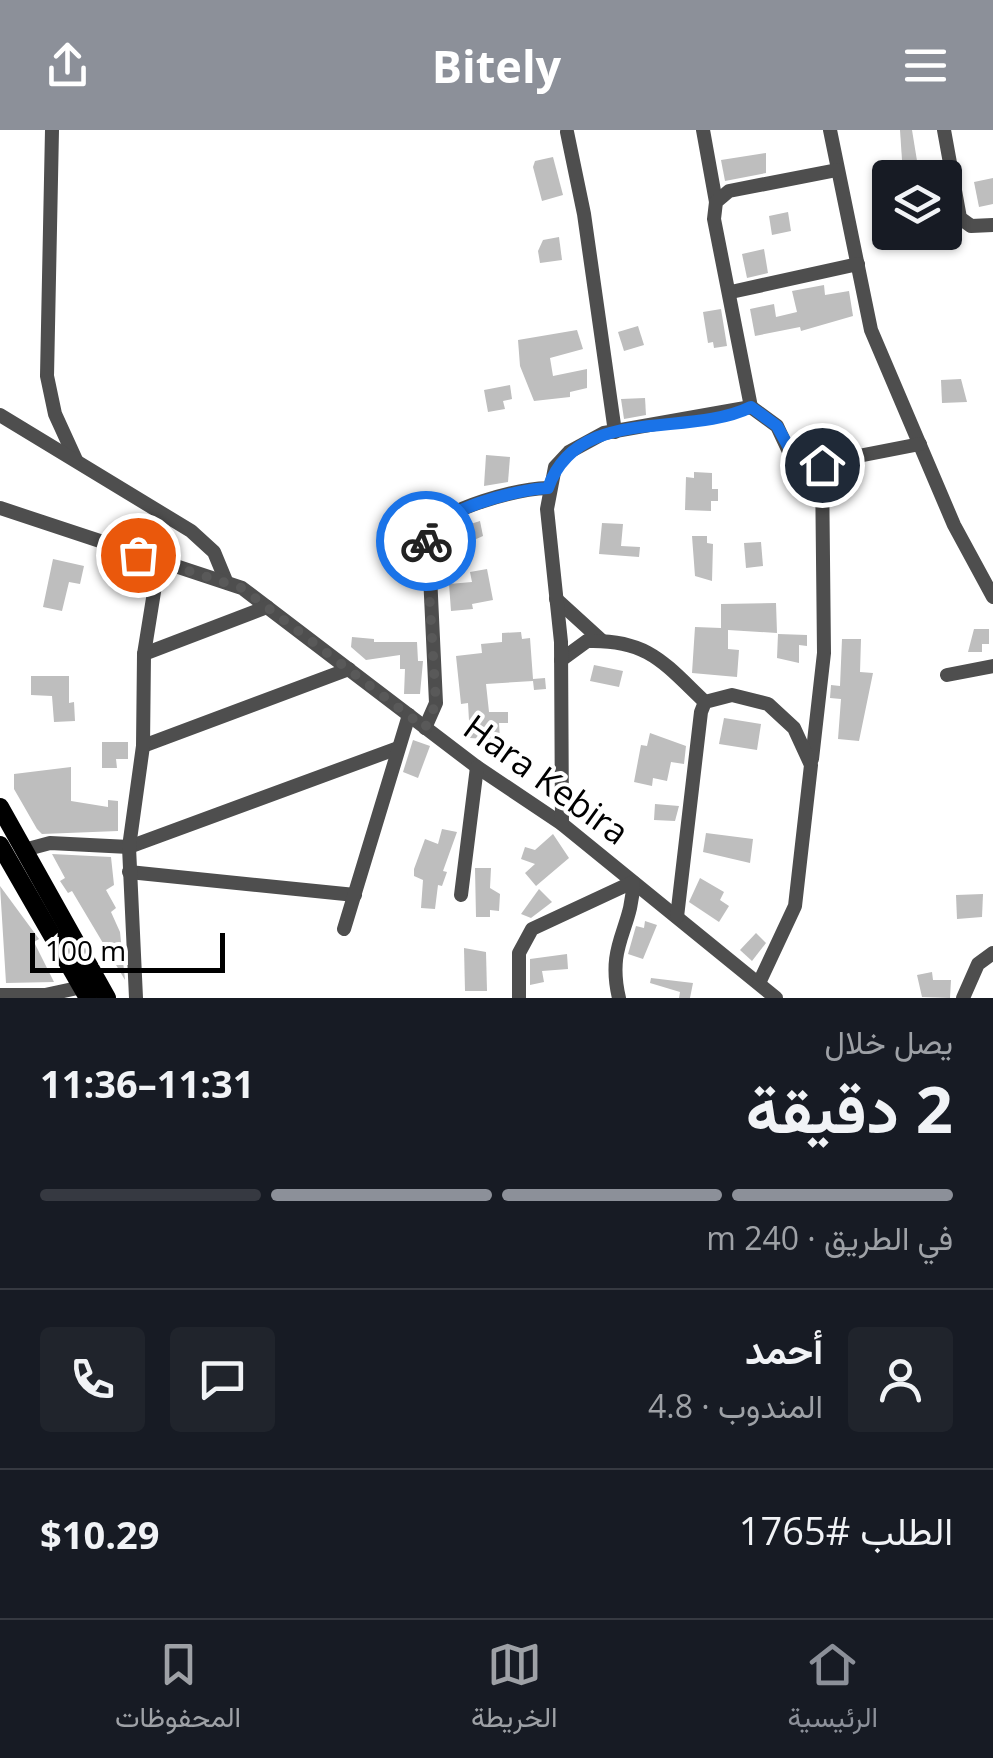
<!DOCTYPE html>
<html lang="ar">
<meta charset="utf-8">
<style>
body{margin:0;font-family:"Open Sans",Vazirmatn,sans-serif;background:#20242c;color:#f1f3f6;direction:rtl;height:100vh;display:flex;flex-direction:column;font-size:38px;white-space:nowrap}
*{box-sizing:border-box;margin:0}
p{font-size:32px;color:#9ea1a6}
.icon{flex:none;width:55px;height:55px;fill:none;stroke:currentColor;stroke-width:2;stroke-linecap:round;stroke-linejoin:round}
.map{position:relative;height:868px;overflow:hidden;direction:ltr}
.sheet{display:flex;flex-direction:column;background:#171b24;flex:1}
.sheet>*{flex:none}
.fabs{position:absolute;left:872px;top:30px;display:grid;gap:20px}
.fabs a{display:grid;place-items:center;width:90px;height:90px;border-radius:10px;background:#171b24;box-shadow:0 2px 8px #0004;font-size:50px}
.scale{position:absolute;left:30px;bottom:25px;width:195px;box-sizing:border-box;padding-left:10px;border:5px solid #000;border-top:0;font-size:28px;line-height:35px;white-space:nowrap;color:#000;-webkit-text-stroke:8px #fff;paint-order:stroke}
.pin{position:absolute;display:grid;place-items:center;width:85px;height:85px;color:#fff;margin:-42px;border:5px solid #fff;border-radius:50%;box-shadow:0 2px 10px #0007}
.courier{position:absolute;display:grid;place-items:center;width:100px;height:100px;margin:-50px;border:8px solid #1a73e8;border-radius:50%;background:#fff;color:#222;box-shadow:0 2px 12px #0007}
.overview em{font-style:normal;font-weight:700}
.overview div{display:flex;flex-direction:column-reverse}
.overview{display:flex;align-items:center;justify-content:space-between;height:170px;padding:0 40px}
h1{font-size:65px;font-weight:700;line-height:75px}
.bar{display:grid;grid-template-columns:repeat(4,1fr);gap:15px 10px;align-content:center;height:120px;padding:0 40px}
.bar i{height:12px;border-radius:8px;background:#363941}
.bar .active{background:#8c9099}
.bar p{grid-column:span 4}
.line{display:flex;align-items:center;gap:25px;padding:0 40px;border-top:2px solid #363941}
.line div{flex:1}
.round{display:grid;place-items:center;flex:none;width:105px;height:105px;border-radius:10px;background:#20242c}
header{display:flex;justify-content:space-between;align-items:center;height:130px;padding:0 40px;background:#8c9099;color:#fff;font-size:45px;font-weight:700}
.tabs{display:flex;justify-content:space-around;align-items:center;height:140px;border-top:2px solid #363941;background:#171b24;font-size:28px;color:#9ea1a6}
.tabs a{display:grid;justify-items:center;gap:5px}
.tabs .active{color:#8c9099}
.map>svg:first-child{display:block}
.building{fill:#bebebe}
.lines{fill:none;stroke-linecap:round;stroke-linejoin:round}
.minor{stroke:#4e4e4e;stroke-width:14}
.major{stroke:#000;stroke-width:18}
.done{stroke:#595959;stroke-width:10;stroke-dasharray:0 18}
.route{stroke:#1a73e8;stroke-width:12}
.labels{text-anchor:middle;stroke-width:8;stroke-linejoin:round;paint-order:stroke}
.street-label{font-size:35px;fill:#000;stroke:#fff}
</style>
<header><svg class="icon" aria-label="menu" viewBox="0 0 24 24"><path d="M4 6h16M4 12h16M4 18h16"/></svg>Bitely<svg class="icon" aria-label="share" viewBox="0 0 24 24"><path d="M12 15V3M7 8l5-5 5 5M5 13v7h14v-7"/></svg></header>
<div class="map">
<svg width="993" height="868" viewBox="0 0 993 868">
<rect width="100%" height="100%" fill="#fff"/>
<g class="building">
<path d="M 900,0 L 912,0 L 919,43 L 903,45 Z"/>
<path d="M 766,23 L 766,43 L 725,51 L 721,30 Z"/>
<path d="M 553,27 L 563,65 L 542,71 L 533,37 L 535,31 Z"/>
<path d="M 993,48 L 993,74 L 979,77 L 974,52 Z"/>
<path d="M 788,82 L 791,101 L 772,105 L 769,86 Z"/>
<path d="M 559,107 L 562,130 L 540,133 L 538,121 L 543,110 Z"/>
<path d="M 764,119 L 768,143 L 747,148 L 742,124 Z"/>
<path d="M 824,155 L 825,165 L 849,161 L 853,186 L 801,201 L 800,197 L 755,206 L 750,179 L 774,174 L 776,187 L 797,182 L 792,161 Z"/>
<path d="M 721,179 L 727,216 L 714,218 L 713,212 L 708,213 L 703,182 Z"/>
<path d="M 638,196 L 644,215 L 624,221 L 618,202 Z"/>
<path d="M 577,200 L 583,219 L 550,228 L 553,246 L 587,239 L 587,258 L 570,262 L 570,267 L 534,271 L 520,236 L 518,210 Z"/>
<path d="M 961,249 L 967,272 L 942,273 L 941,250 Z"/>
<path d="M 510,255 L 512,269 L 503,271 L 505,279 L 488,282 L 484,260 Z"/>
<path d="M 645,268 L 646,285 L 624,289 L 621,269 Z"/>
<path d="M 486,325 L 510,327 L 508,352 L 484,356 Z"/>
<path d="M 694,342 L 712,343 L 712,359 L 718,359 L 718,371 L 711,371 L 711,381 L 685,380 L 686,347 L 694,348 Z"/>
<path d="M 480,391 L 483,406 L 440,425 L 442,403 Z"/>
<path d="M 602,393 L 623,394 L 621,416 L 640,417 L 639,427 L 599,424 Z"/>
<path d="M 692,406 L 707,406 L 707,413 L 713,414 L 712,451 L 695,446 Z"/>
<path d="M 761,412 L 763,436 L 746,438 L 744,413 Z"/>
<path d="M 53,429 L 84,436 L 80,454 L 69,452 L 62,481 L 43,477 Z"/>
<path d="M 487,439 L 493,470 L 472,474 L 473,479 L 451,481 L 449,454 L 472,452 L 470,442 Z"/>
<path d="M 776,473 L 777,503 L 728,500 L 728,519 L 739,520 L 737,547 L 692,543 L 695,497 L 721,498 L 721,474 Z"/>
<path d="M 974,499 L 989,499 L 989,514 L 982,514 L 982,522 L 968,522 Z"/>
<path d="M 521,502 L 522,509 L 530,508 L 533,549 L 545,548 L 546,559 L 534,560 L 533,551 L 486,554 L 489,582 L 508,582 L 508,593 L 499,593 L 500,610 L 470,608 L 468,573 L 461,574 L 456,526 L 482,523 L 481,514 L 502,512 L 502,503 Z"/>
<path d="M 778,504 L 807,505 L 807,516 L 799,515 L 799,533 L 777,528 Z"/>
<path d="M 352,507 L 374,509 L 374,512 L 417,512 L 418,531 L 423,531 L 420,564 L 404,564 L 405,539 L 400,539 L 400,525 L 366,530 L 351,517 Z"/>
<path d="M 842,509 L 861,509 L 860,542 L 873,543 L 859,611 L 838,609 L 841,569 L 830,568 L 831,555 L 840,556 Z"/>
<path d="M 594,535 L 623,541 L 619,557 L 590,551 Z"/>
<path d="M 31,546 L 69,546 L 69,573 L 74,572 L 75,591 L 54,592 L 52,566 L 31,565 Z"/>
<path d="M 724,588 L 761,594 L 757,620 L 719,614 Z"/>
<path d="M 650,603 L 686,616 L 684,634 L 671,632 L 667,651 L 653,648 L 652,656 L 634,652 L 641,615 L 647,616 Z"/>
<path d="M 413,610 L 430,616 L 418,648 L 403,642 Z"/>
<path d="M 102,612 L 128,612 L 128,629 L 116,629 L 117,638 L 102,638 Z"/>
<path d="M 71,637 L 71,671 L 108,677 L 108,670 L 118,671 L 118,701 L 42,704 L 37,699 L 14,659 L 14,644 Z"/>
<path d="M 655,674 L 679,676 L 675,691 L 654,690 Z"/>
<path d="M 442,699 L 457,702 L 443,741 L 447,742 L 442,756 L 438,755 L 435,779 L 421,778 L 423,750 L 414,746 L 414,739 L 425,709 L 438,714 Z"/>
<path d="M 706,703 L 753,709 L 750,733 L 703,722 Z"/>
<path d="M 553,704 L 569,728 L 536,756 L 525,743 L 535,734 L 521,729 L 525,717 L 535,720 Z"/>
<path d="M 52,724 L 111,727 L 114,755 L 106,760 L 116,778 L 111,782 L 120,802 L 125,850 L 72,761 L 68,763 L 60,751 L 65,748 Z"/>
<path d="M 475,738 L 491,738 L 490,758 L 500,764 L 499,781 L 490,780 L 490,787 L 476,787 Z"/>
<path d="M 700,748 L 724,762 L 720,770 L 729,776 L 719,792 L 689,772 Z"/>
<path d="M 0,756 L 39,809 L 34,812 L 54,852 L 6,853 Z"/>
<path d="M 539,759 L 552,772 L 531,788 L 521,784 Z"/>
<path d="M 983,764 L 982,787 L 957,789 L 956,765 Z"/>
<path d="M 645,791 L 657,795 L 643,829 L 628,824 L 636,796 L 644,798 Z"/>
<path d="M 756,803 L 766,813 L 752,831 L 740,820 Z"/>
<path d="M 464,818 L 486,822 L 487,861 L 465,861 Z"/>
<path d="M 567,824 L 568,839 L 542,841 L 544,852 L 530,855 L 530,829 Z"/>
<path d="M 932,842 L 933,850 L 951,850 L 950,868 L 922,867 L 917,845 Z"/>
<path d="M 651,848 L 693,853 L 690,868 L 679,868 L 680,862 L 650,853 Z"/>
</g>
<g class="lines">
<g class="minor">
<path d="M 52,0 L 47,246 L 55,284 L 76,330"/>
<path d="M 703,0 L 716,72"/>
<path d="M 830,0 L 871,200 L 954,395 L 993,467"/>
<path d="M 944,0 L 960,88 L 971,96 L 993,95"/>
<path d="M 567,2 L 584,84 L 615,302"/>
<path d="M 731,162 L 858,134"/>
<path d="M 751,277 L 714,89 L 716,72 L 729,61 L 837,40"/>
<path d="M 751,277 L 777,296 L 792,328 L 807,336 L 920,314"/>
<path d="M 0,285 L 191,401 L 214,422 L 226,451"/>
<path d="M 0,378 L 242,458 L 477,637 L 562,694 L 776,868"/>
<path d="M 556,469 L 601,510"/>
<path d="M 144,524 L 267,477"/>
<path d="M 561,530 L 587,511 C 648,509 664,533 705,572"/>
<path d="M 947,545 L 993,536"/>
<path d="M 425,598 L 436,573 L 428,402 C 447,377 517,359 548,358"/>
<path d="M 143,616 L 349,539"/>
<path d="M 812,629 L 824,523 L 822,335"/>
<path d="M 562,694 L 561,512 L 547,379 L 555,337 L 569,322 L 604,303 L 751,277"/>
<path d="M 24,720 L 50,713 L 129,717 L 398,618"/>
<path d="M 129,742 L 355,765"/>
<path d="M 461,765 L 477,637"/>
<path d="M 677,787 L 701,582 L 705,572 L 732,565 L 768,574 L 794,598 L 811,635 L 795,776 L 759,853"/>
<path d="M 344,799 L 409,585"/>
<path d="M 0,865 L 45,865 L 82,857"/>
<path d="M 136,868 L 129,717 L 143,616 L 144,524 L 159,431"/>
<path d="M 519,868 L 519,823 L 532,799 L 633,752 C 633,799 606,813 619,868"/>
<path d="M 963,868 L 978,834 L 993,823"/>
</g>
<g class="major">
<path d="M 0,677 L 107,868"/>
<path d="M 0,715 L 88,868"/>
</g>
</g>
<g class="lines">
<path class="done" d="M 138,425 L 242,458 L 425,598 L 436,573 L 426,411"/>
<path class="route" d="M 426,411 C 433,380 518,359 548,358 C 578,273 686,309 751,277 L 777,296 L 798,334 L 822,335"/>
</g>
<g class="labels">
<g class="street-label">
<text transform="translate(546 650) rotate(36)" y="12">Hara Kebira</text>
</g>
</g>
</svg>
<div class="fabs">
<a><svg class="icon" aria-label="layers" viewBox="0 0 24 24"><path d="M12 4l9 5-9 5-9-5zM3 14l9 5 9-5"/></svg></a>
</div>
<div class="scale">100 m</div>
<div class="pin" style="left:138px;top:425px;background:#ea580c"><svg class="icon" aria-label="bag" viewBox="0 0 24 24"><path d="M5 8h14l-1 12H6zM9 8a3 3 0 0 1 6 0"/></svg></div>
<div class="pin" style="left:822px;top:335px;background:#1f2937"><svg class="icon" aria-label="home" viewBox="0 0 24 24"><path d="M3 11l9-7 9 7M6 9v11h12V9"/></svg></div>
<div class="courier" style="left:426px;top:411px"><svg class="icon" aria-label="bike" viewBox="0 0 24 24"><circle cx="6" cy="16" r="4"/><circle cx="18" cy="16" r="4"/><path d="M6 16l4-8h5l3 8M10 8l3 8H6M13 5h3"/></svg></div>
</div>
<section class="sheet">
<div class="overview"><div><h1>2 دقيقة</h1><p>يصل خلال</p></div><em>11:31–11:36</em></div>
<div class="bar"><i class="active"></i><i class="active"></i><i class="active"></i><i></i><p>في الطريق · 240 m</p></div>
<div class="line" style="height:180px"><a class="round"><svg class="icon" aria-label="person" viewBox="0 0 24 24"><circle cx="12" cy="8" r="4"/><path d="M4 21q1-7 8-7t8 7"/></svg></a><div><b>أحمد</b><p>المندوب · 4.8</p></div><a class="round"><svg class="icon" aria-label="chat" viewBox="0 0 24 24"><path d="M4 5h16v11H9l-5 4z"/></svg></a><a class="round"><svg class="icon" aria-label="phone" viewBox="0 0 24 24"><path d="M5 4h4l2 5-3 2q2 4 5 5l2-3 5 2v4C11 20 4 13 5 4z"/></svg></a></div>
<div class="line" style="height:130px"><div>الطلب #1765</div><b>$10.29</b></div>
</section>
<nav class="tabs">
<a class="active"><svg class="icon" aria-label="home" viewBox="0 0 24 24"><path d="M3 11l9-7 9 7M6 9v11h12V9"/></svg>الرئيسية</a>
<a><svg class="icon" aria-label="map" viewBox="0 0 24 24"><path d="M3 6l6-2 6 2 6-2v14l-6 2-6-2-6 2zM9 4v14M15 6v14"/></svg>الخريطة</a>
<a><svg class="icon" aria-label="saved" viewBox="0 0 24 24"><path d="M7 4h10v16l-5-4-5 4z"/></svg>المحفوظات</a>
</nav>
